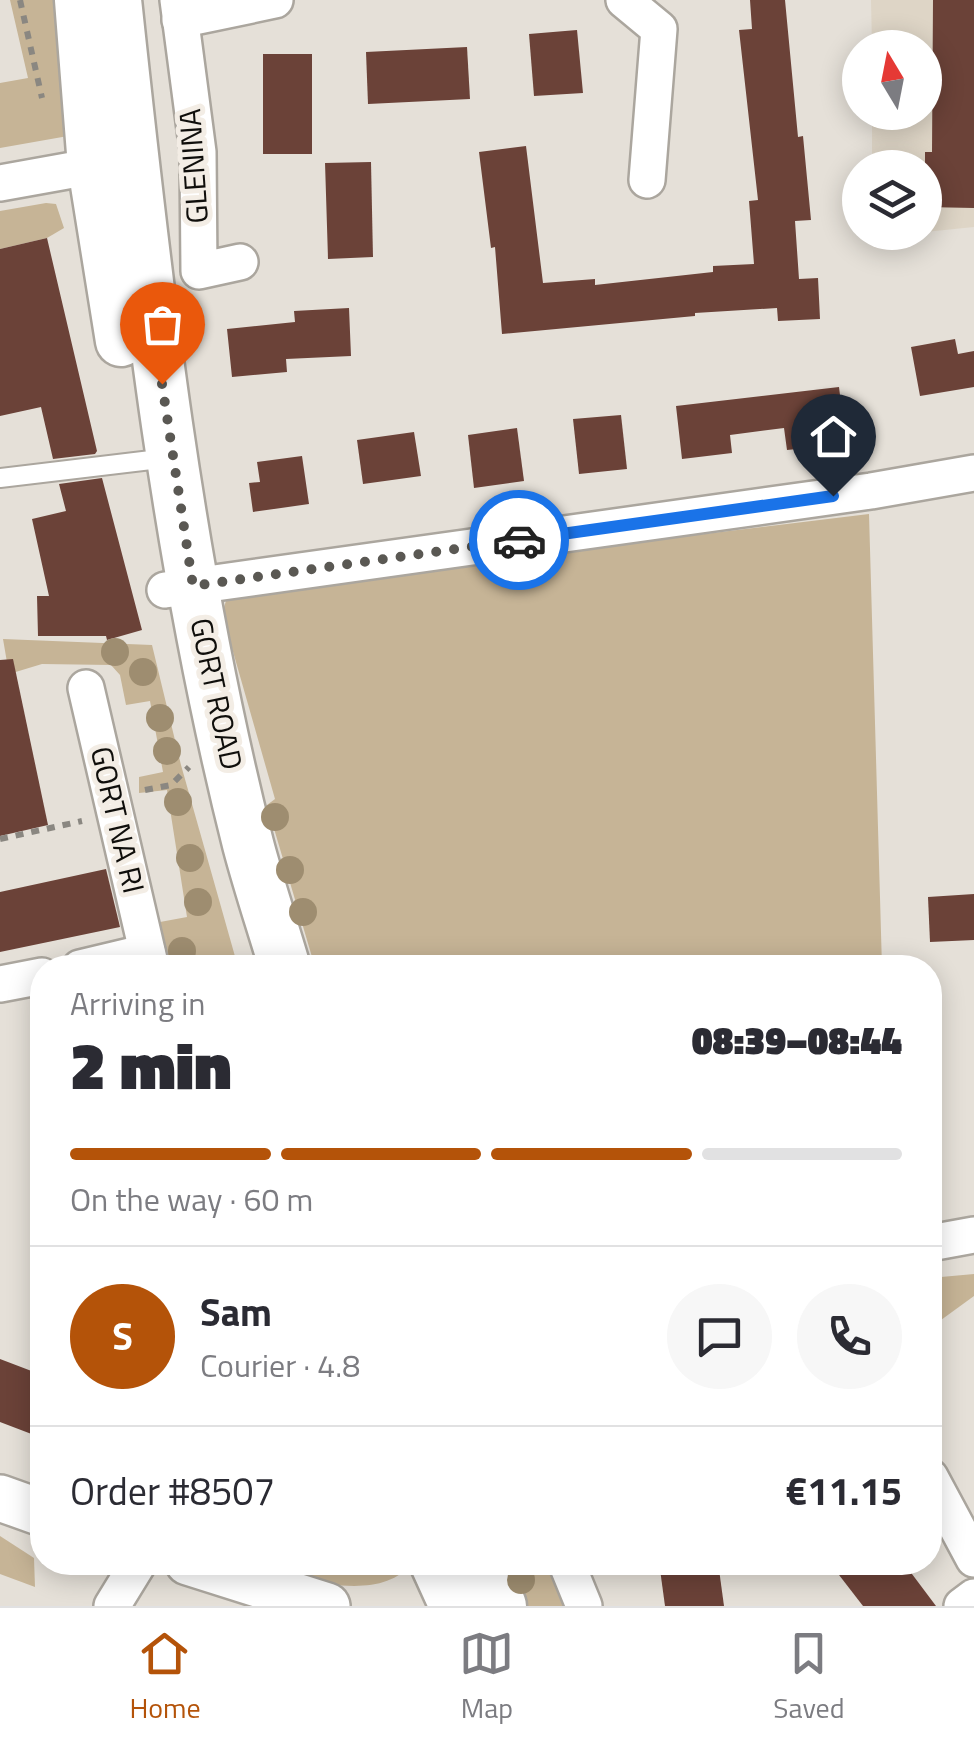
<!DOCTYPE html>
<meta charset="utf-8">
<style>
body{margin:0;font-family:"Titillium Web",sans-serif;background:#f7f7f7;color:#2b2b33;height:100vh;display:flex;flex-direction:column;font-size:38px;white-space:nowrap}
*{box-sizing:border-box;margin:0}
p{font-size:32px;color:#7c7c81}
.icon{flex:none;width:55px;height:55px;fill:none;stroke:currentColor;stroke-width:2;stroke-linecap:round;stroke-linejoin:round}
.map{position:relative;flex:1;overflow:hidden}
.side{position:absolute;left:30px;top:955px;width:912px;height:620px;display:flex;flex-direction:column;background:#fff;border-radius:40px;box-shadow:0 5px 25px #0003}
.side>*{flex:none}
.needle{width:65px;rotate:350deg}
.buttons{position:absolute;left:842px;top:30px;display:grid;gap:20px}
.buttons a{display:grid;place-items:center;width:100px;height:100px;border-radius:50%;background:#fff;box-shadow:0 5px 25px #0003;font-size:50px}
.pin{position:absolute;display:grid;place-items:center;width:85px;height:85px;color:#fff;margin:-102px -42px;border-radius:50% 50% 50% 0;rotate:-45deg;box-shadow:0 0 10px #0007}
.pin .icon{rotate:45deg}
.courier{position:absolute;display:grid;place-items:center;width:100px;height:100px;margin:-50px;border:8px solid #1a73e8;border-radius:50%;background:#fff;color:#222;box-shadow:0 2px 12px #0007}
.headline em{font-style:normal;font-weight:800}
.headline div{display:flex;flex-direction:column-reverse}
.headline{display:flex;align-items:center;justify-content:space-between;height:170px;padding:0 40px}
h1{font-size:65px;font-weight:800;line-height:75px}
.bar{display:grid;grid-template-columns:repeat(4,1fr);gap:15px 10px;align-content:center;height:120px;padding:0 40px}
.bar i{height:12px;border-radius:8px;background:#e1e1e2}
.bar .on{background:#b45309}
.bar p{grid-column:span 4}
.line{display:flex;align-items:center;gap:25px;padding:0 40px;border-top:2px solid #e1e1e2}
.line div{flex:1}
.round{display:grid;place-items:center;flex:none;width:105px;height:105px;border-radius:52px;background:#f7f7f7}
.tabs{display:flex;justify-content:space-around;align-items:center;height:140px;border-top:2px solid #e1e1e2;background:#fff;font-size:28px;color:#7c7c81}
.tabs a{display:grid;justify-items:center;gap:5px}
.tabs .on{color:#b45309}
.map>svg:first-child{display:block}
.built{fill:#ded5c6}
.green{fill:#c6b496}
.building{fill:#6b4238}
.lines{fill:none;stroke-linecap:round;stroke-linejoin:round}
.service-casing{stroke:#aba69e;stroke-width:22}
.minor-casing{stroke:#aba69e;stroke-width:40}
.tertiary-casing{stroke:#aba69e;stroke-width:50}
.secondary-casing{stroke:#aba69e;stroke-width:55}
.path{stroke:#8a8781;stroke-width:6;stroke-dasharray:8 8;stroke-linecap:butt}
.service{stroke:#fff;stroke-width:18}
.minor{stroke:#fff;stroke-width:35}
.tertiary{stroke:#fff;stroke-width:45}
.secondary{stroke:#fff;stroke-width:50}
.tree{fill:#9e8d70}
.done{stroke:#5a5853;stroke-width:10;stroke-dasharray:0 18}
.route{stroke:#1a73e8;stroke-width:12}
.labels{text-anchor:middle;stroke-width:10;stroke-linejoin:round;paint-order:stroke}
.street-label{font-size:30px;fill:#0f0e0b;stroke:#f3ede5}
</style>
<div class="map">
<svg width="974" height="1606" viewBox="0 0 974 1606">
<rect width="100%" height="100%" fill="#e5e0d8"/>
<path class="built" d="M 871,0 L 974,0 L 974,227 L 925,232 L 925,168 L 872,167 L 872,113 L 925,112 L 925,48 L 872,47 Z"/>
<g class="green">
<path d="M 10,0 L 70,0 L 68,136 L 0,148 L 0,83 L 28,78 Z"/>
<path d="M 46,203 L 56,204 L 64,228 L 47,238 L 0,249 L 0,211 Z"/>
<path d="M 869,514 L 882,967 L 315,967 L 267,805 L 275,799 L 222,613 L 229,592 Z"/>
<path d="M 3,639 L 152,645 L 181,765 L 238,967 L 168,967 L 160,922 L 187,917 L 167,790 L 139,793 L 139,777 L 163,772 L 150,701 L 126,705 L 120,675 L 111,665 L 42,664 L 9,674 Z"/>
<path d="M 974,1274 L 974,1296 L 930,1328 L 930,1278 Z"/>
<path d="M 0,1536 L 34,1558 L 35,1587 L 0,1574 Z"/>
<path d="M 248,1563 L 412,1563 C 379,1606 295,1578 248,1563 Z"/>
<path d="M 509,1563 L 552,1563 L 568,1606 L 525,1606 Z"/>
</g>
<g class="building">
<path d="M 750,0 L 785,0 L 798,137 L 803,136 L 811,220 L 795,221 L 799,279 L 818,278 L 820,319 L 778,321 L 777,308 L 695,313 L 695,316 L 502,334 L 495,247 L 491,248 L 479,152 L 526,146 L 543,283 L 595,279 L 595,285 L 713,272 L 713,266 L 754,264 L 749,201 L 758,200 L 739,30 L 752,29 Z"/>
<path d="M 933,0 L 974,0 L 974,208 L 925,207 L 925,152 L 932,152 Z"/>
<path d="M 577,30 L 583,93 L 534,96 L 529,34 Z"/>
<path d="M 467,47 L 470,99 L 368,104 L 366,52 Z"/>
<rect x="263" y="54" width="49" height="100"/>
<path d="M 371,162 L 373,257 L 328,259 L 325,163 Z"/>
<path d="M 47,238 L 97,451 L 95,454 L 53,459 L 41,407 L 0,416 L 0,249 Z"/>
<path d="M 349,308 L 351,356 L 286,359 L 287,372 L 232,377 L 227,329 L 295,322 L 294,311 Z"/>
<path d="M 955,339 L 958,354 L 974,351 L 974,387 L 920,396 L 911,347 Z"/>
<path d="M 839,387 L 846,444 L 787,450 L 784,428 L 730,435 L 732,453 L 682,459 L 676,406 Z"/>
<path d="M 621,415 L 627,469 L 579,474 L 573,419 Z"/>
<path d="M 517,428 L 524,481 L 474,488 L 468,435 Z"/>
<path d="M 414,432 L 421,476 L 363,484 L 357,440 Z"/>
<path d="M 302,456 L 309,504 L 253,512 L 249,483 L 260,482 L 257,462 Z"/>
<path d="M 102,478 L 142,630 L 107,640 L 106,636 L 38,636 L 37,596 L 49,596 L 32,519 L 66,511 L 59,484 Z"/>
<path d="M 13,659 L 48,825 L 0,836 L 0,660 Z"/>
<path d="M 106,869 L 120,927 L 0,952 L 0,892 Z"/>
<path d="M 974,894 L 974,940 L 930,942 L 928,897 Z"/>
<path d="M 0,1359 L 42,1375 L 42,1438 L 0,1422 Z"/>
<path d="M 659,1562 L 718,1562 L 724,1606 L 665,1606 Z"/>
<path d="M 829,1562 L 903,1562 L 936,1606 L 863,1606 Z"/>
</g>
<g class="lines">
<defs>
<path id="service" d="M 0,478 L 168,458"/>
<g id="minor">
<path d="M 178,0 L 198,152 L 199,271 L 240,262"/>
<path d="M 624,0 L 659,29 L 647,180"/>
<path d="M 180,20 L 275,0"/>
<path d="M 0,183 L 117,162"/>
<path d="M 165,590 L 871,491 L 974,473"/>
<path d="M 86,688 L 151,968"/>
<path d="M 80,968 L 147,952"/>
<path d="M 0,984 L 42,976"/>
<path d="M 930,1243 L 974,1235"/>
<path d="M 930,1477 L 974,1559"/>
<path d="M 566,1562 L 584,1606"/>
<path d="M 112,1606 L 139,1562"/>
<path d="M 962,1606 L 974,1597"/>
</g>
<g id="tertiary">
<path d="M 0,1498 L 42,1513"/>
<path d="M 188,1562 L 327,1606"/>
</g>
<g id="secondary">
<path d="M 80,0 L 93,166 L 121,341"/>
<path d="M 116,0 C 146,283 178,568 248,844 C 259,886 273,927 285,968"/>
<path d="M 435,1562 L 455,1606"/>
<path d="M 484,1562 L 501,1606"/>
</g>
</defs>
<use href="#service" class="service-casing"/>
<use href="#minor" class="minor-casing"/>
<use href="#tertiary" class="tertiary-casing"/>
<use href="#secondary" class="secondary-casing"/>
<g class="path">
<path d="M 20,0 L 42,98"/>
<path d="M 145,790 L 171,785 L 189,767"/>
<path d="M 0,839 L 82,821"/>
</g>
<use href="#service" class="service"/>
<use href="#minor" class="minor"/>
<use href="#tertiary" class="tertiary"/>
<use href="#secondary" class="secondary"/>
</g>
<g class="tree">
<circle cx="115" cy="652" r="14"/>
<circle cx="143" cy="672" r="14"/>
<circle cx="160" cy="718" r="14"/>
<circle cx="167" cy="751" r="14"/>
<circle cx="178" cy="802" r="14"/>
<circle cx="275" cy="817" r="14"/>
<circle cx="190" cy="858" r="14"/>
<circle cx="290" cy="870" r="14"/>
<circle cx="198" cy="902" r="14"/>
<circle cx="303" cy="912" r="14"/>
<circle cx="182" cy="951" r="14"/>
<circle cx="521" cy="1580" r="14"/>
</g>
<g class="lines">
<path class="done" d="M 162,384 L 193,586 L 519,540"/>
<path class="route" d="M 519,540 L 833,496"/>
</g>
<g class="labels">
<g class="street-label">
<text transform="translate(194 166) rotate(-94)" y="10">GLENINA</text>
<text transform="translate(216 694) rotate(78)" y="10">GORT ROAD</text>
<text transform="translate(117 820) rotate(77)" y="10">GORT NA RI</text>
</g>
</g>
</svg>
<div class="buttons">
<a><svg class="needle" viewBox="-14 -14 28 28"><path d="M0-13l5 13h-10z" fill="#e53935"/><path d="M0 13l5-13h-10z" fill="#7c7c81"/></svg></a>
<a><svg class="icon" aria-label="layers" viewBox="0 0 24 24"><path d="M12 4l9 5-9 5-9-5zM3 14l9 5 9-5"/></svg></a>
</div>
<div class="pin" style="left:162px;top:384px;background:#ea580c"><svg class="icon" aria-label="bag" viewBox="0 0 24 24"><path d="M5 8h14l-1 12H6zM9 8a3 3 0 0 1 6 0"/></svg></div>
<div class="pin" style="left:833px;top:496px;background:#1f2937"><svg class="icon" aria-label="home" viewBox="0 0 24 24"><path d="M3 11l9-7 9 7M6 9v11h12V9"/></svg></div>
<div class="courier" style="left:519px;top:540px"><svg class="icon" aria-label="car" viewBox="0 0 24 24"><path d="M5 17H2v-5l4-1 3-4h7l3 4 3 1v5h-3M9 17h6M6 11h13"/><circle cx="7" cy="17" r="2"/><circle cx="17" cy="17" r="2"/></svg></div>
<section class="side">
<div class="headline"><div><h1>2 min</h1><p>Arriving in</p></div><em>08:39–08:44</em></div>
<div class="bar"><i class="on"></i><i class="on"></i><i class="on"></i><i></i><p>On the way · 60 m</p></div>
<div class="line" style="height:180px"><b class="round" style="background:#b45309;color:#fff">S</b><div><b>Sam</b><p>Courier · 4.8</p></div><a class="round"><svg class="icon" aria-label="chat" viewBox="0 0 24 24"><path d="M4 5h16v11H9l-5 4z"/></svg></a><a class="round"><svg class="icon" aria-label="phone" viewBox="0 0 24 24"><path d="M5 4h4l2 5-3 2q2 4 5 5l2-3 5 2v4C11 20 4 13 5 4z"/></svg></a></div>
<div class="line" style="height:130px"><div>Order #8507</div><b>€11.15</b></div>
</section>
</div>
<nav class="tabs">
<a class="on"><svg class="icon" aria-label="home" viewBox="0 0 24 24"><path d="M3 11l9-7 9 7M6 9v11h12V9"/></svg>Home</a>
<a><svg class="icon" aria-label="map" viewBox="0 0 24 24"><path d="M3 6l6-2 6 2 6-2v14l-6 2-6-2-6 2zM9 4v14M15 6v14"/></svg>Map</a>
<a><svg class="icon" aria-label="saved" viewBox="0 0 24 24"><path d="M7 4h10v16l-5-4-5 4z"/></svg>Saved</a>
</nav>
